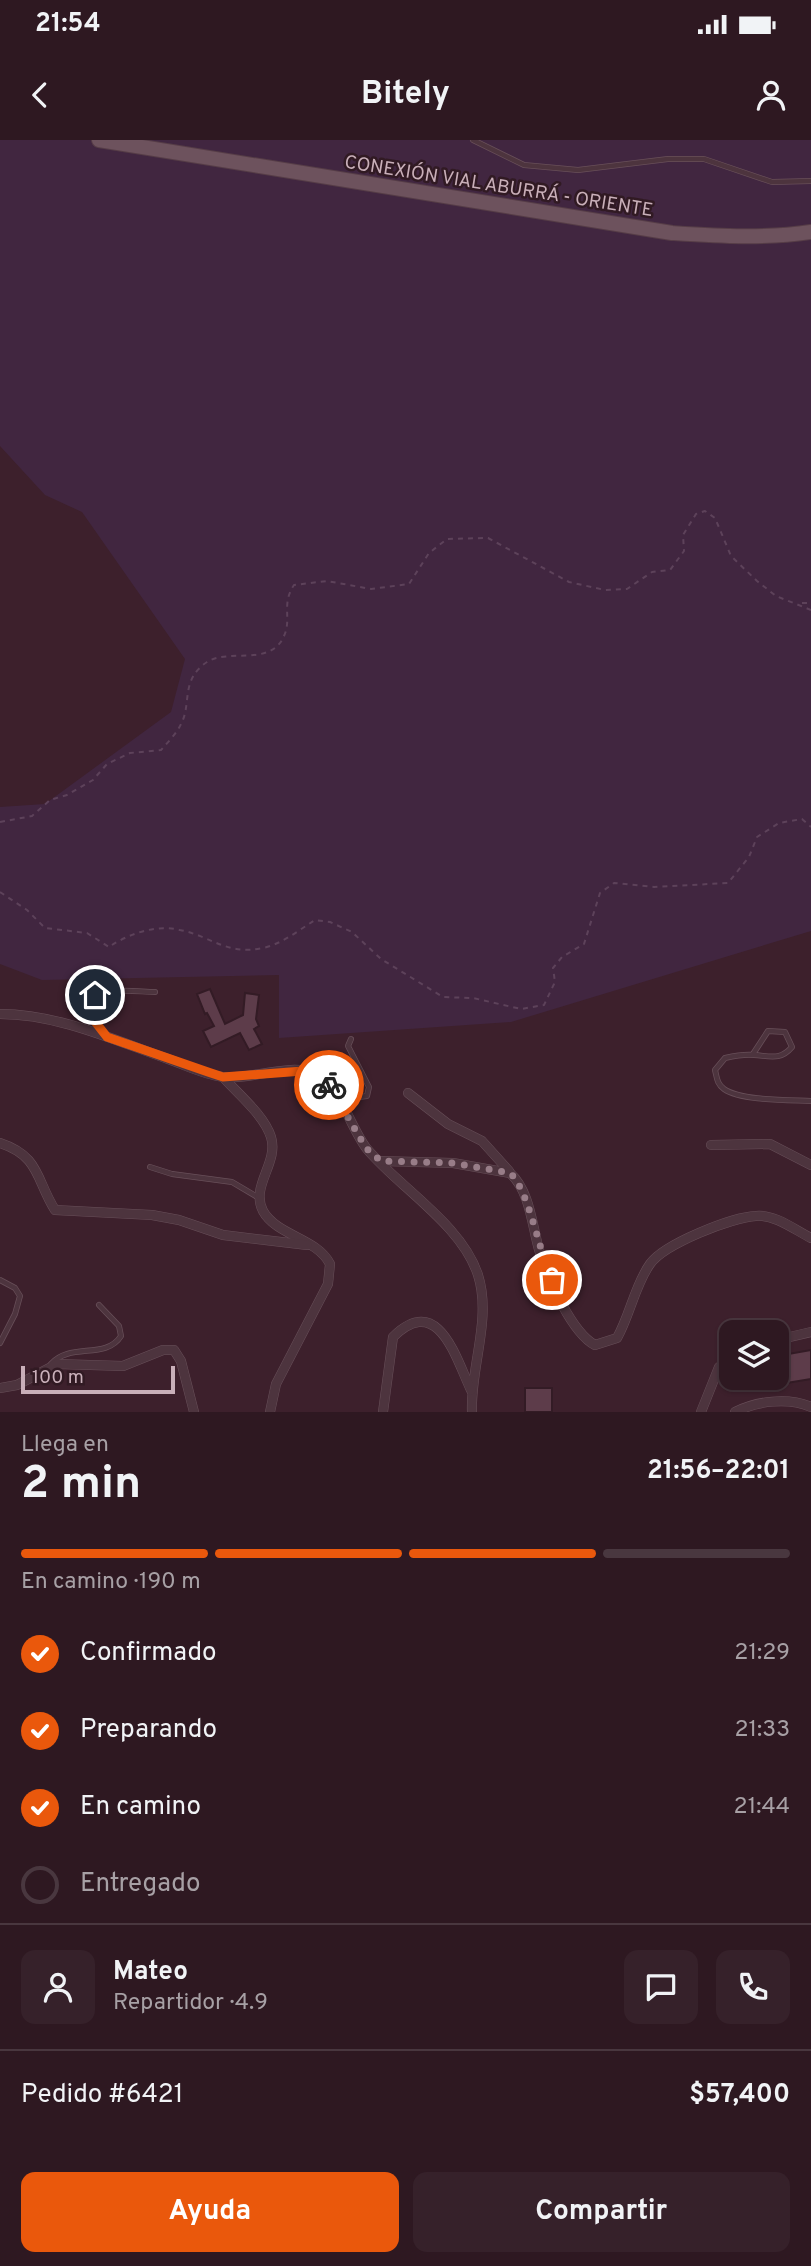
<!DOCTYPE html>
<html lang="es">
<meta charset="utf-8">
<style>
body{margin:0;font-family:Overpass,sans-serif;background:#36212a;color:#f1f3f6;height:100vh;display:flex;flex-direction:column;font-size:26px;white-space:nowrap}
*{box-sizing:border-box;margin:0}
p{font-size:23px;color:#a7a0a5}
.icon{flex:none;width:38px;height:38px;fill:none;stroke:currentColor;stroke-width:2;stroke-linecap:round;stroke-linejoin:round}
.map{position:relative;height:1272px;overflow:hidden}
.drawer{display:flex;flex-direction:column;background:#2e1821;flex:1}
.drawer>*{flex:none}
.controls{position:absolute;left:719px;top:1180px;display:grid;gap:14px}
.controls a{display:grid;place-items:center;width:70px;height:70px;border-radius:14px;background:#2e1821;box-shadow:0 2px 5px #0004,0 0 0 2px #49373f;font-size:35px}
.scale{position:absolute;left:21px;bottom:18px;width:154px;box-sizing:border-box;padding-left:7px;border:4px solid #c9afb9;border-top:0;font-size:19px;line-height:24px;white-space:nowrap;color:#c9afb9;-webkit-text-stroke:5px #311a23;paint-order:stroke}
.pin{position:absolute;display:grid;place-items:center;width:60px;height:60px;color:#fff;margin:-30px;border:4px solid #fff;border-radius:50%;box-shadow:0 2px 7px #0007}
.courier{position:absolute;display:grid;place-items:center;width:70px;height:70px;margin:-35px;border:5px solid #ea580c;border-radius:50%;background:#fff;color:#222;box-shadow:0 2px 9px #0007}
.headline em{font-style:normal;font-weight:700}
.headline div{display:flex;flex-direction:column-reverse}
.headline{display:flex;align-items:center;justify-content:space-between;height:119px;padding:0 21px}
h1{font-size:46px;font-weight:700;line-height:52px}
.bar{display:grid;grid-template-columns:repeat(4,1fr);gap:10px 7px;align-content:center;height:84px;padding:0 21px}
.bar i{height:9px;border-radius:5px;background:#49373f}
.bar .selected{background:#ea580c}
.bar p{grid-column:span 4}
.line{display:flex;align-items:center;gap:18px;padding:0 21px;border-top:2px solid #49373f}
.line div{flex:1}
.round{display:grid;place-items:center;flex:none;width:74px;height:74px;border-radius:14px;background:#36212a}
ol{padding:0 21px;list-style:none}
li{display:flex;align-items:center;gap:21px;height:77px}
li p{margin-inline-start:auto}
li .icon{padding:7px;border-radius:50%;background:#ea580c;color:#fff;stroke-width:4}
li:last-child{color:#a7a0a5}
li i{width:38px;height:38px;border:4px solid #49373f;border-radius:50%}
.action{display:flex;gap:14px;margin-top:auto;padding:14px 21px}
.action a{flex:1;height:80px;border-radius:14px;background:#ea580c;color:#fff;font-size:28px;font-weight:700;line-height:80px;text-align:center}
.action a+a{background:#36212a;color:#f1f3f6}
.status{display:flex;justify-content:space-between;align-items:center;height:49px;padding:0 35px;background:#2e1821;direction:ltr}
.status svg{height:19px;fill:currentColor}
header{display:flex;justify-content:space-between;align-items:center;height:91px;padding:0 21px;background:#2e1821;font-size:32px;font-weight:700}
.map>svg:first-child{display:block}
.green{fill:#412640}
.building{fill:#5d3c4a;stroke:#331b25;stroke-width:2}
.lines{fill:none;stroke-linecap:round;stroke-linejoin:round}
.service-casing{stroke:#684f59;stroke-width:6}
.minor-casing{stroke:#684f59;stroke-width:10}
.primary-casing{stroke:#563d47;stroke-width:16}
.path{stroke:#5d425a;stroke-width:2;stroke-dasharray:5 5;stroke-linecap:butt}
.service{stroke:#4d343e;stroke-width:4.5}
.minor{stroke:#4d343e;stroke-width:9}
.primary{stroke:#6d525d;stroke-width:14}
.done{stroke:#987d88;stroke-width:7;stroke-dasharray:0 12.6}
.route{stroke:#ea580c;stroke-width:9}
.labels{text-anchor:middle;stroke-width:5;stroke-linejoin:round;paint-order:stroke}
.street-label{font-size:19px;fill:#c9afb9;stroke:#311a23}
</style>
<div class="status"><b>21:54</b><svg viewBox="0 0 49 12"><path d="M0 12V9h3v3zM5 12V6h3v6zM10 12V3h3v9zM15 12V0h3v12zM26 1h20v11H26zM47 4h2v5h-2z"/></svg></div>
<header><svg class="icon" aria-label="back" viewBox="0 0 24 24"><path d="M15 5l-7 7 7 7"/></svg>Bitely<svg class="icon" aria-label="person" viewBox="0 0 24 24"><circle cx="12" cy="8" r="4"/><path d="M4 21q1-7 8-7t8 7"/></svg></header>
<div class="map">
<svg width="811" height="1272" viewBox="0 0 811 1272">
<rect width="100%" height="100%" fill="#3d202c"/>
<path class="green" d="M 0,0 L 811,0 L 811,791 L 511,882 L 279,898 L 279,835 L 42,840 L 0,824 L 0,667 L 45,664 L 171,572 L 185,519 L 82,372 L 45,355 L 0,306 Z"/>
<g class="building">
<path d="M 210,849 L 225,884 L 243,875 L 245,853 L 259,855 L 256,879 L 259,886 L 254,889 L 262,904 L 249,910 L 240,893 L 211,907 L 203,891 L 214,886 L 207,873 L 205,874 L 197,854 Z"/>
<path d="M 811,1210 L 811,1239 L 762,1247 L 760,1237 L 777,1237 L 777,1216 Z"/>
<rect x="525" y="1248" width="27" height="24"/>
</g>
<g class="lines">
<defs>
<g id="service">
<path d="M 473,0 L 524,25 L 578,30 L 668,19 L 704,19 L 772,42 L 811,41"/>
<path d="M 105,894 L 86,870 C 91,843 135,852 155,852"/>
<path d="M 753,914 L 768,891 L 785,892 L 792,907 C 780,921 770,916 754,915 C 745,914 734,916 725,918 L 715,930 C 717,938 717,944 724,949 C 741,961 789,960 811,961"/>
<path d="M 324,935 L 336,935 L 359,957 L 367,956 L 369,947 L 348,906 L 351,899"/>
<path d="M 150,1027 L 172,1034 L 232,1042 L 259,1058"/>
<path d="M 0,1140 L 15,1148 L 20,1156 L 15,1174 L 0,1203"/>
<path d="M 51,1224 C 70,1202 106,1220 121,1196 L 119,1186 L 99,1165"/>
</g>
<g id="minor">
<path d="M 0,874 C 58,874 114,900 168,919 C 185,925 205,935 223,937 C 253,940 289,922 318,934 C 338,943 352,991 367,1009 C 400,1048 462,1085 478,1135 C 492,1179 470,1228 472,1272"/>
<path d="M 223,937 C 238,954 264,975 271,997 C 279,1023 250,1046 263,1071 C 277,1096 317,1098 330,1124 L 328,1144 L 276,1244 L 270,1272"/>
<path d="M 408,953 L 448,984 L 482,1001 L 509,1031"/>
<path d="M 0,1003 C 40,1016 36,1040 55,1070 L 152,1075 L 179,1080 L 223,1095 L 307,1105"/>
<path d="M 711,1005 L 770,1004 L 811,1025"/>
<path d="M 381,1021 L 453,1023 L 510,1033 C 531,1052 532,1088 540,1113 C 548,1139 572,1193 595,1205 L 617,1198 C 630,1175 635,1145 650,1124 C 664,1104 732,1077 756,1076 C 775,1074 795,1090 811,1098"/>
<path d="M 777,1200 L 811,1192"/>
<path d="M 0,1248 L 17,1245 L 57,1224 L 123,1226 L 163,1210 L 174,1210 L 181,1221 L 194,1272"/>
<path d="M 383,1272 L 393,1197 C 438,1153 455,1216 471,1250"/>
<path d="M 701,1272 L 719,1227 L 732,1218"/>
<path d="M 735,1272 C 757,1261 788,1257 811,1267"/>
</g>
<path id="primary" d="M 99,0 L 672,93 C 719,96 764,99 811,92"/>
</defs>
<use href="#service" class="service-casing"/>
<use href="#minor" class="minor-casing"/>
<use href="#primary" class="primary-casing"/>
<g class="path">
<path d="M 802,463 L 811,463"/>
<path d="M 0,682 L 32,676 L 50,660 L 67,655 L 93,640 L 107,624 L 130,613 L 161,610 C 168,602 177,593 181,584 C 192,564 180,540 207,522 C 229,508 271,527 284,496 C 292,479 281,464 294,445 L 327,441 L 371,449 L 409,444 L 429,413 L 447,399 L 488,398 L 569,442 L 605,450 L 627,449 L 652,432 L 670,430 L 684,411 L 683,395 L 696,374 L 705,371 L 715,378 L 731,416 L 757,441 L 776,456 L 811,470"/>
<path d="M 0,752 L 27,770 L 45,788 L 87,793 L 109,807 C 128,794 156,784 180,790 C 211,796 227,816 263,808 C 282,804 299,790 315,780 L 330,782 L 352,792 L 381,819 L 443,857 L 473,858 L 521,869 L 544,865 L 555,842 L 553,828 L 562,817 L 584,804 L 600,753 L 614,743 L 654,747 L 728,743 L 749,717 L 757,697 L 779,683 L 802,679 L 811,687"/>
</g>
<use href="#service" class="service"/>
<use href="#minor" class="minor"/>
<use href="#primary" class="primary"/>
</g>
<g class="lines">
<path class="done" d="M 329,945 L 366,1008 L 381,1021 L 453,1023 L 510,1033 C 529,1050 539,1112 552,1140"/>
<path class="route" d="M 95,855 L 86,870 L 107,897 L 208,932 L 223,937 L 303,931 L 319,935 L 329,945"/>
</g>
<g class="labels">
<g class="street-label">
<text transform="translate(499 45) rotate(9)" y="7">CONEXIÓN VIAL ABURRÁ - ORIENTE</text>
</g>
</g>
</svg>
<div class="controls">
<a><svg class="icon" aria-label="layers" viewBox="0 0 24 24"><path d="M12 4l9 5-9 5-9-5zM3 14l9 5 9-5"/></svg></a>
</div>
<div class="scale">100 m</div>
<div class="pin" style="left:552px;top:1140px;background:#ea580c"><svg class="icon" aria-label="bag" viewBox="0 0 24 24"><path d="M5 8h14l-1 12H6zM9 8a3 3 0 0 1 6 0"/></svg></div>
<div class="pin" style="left:95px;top:855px;background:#1f2937"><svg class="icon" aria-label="home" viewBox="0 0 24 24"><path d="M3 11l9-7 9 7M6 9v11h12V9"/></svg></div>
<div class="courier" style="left:329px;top:945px"><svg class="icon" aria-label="bike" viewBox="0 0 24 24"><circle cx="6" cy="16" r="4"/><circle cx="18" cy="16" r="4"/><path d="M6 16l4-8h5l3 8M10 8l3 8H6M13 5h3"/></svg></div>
</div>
<section class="drawer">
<div class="headline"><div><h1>2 min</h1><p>Llega en</p></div><em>21:56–22:01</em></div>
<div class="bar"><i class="selected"></i><i class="selected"></i><i class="selected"></i><i></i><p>En camino · 190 m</p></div>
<ol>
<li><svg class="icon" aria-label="check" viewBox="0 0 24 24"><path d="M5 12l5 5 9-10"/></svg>Confirmado<p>21:29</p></li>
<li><svg class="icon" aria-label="check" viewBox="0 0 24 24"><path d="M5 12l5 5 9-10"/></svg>Preparando<p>21:33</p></li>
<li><svg class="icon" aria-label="check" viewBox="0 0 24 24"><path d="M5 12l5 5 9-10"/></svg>En camino<p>21:44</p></li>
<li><i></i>Entregado</li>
</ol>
<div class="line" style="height:126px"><a class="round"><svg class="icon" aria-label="person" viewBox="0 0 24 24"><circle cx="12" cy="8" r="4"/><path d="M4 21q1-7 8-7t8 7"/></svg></a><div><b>Mateo</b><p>Repartidor · 4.9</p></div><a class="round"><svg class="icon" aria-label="chat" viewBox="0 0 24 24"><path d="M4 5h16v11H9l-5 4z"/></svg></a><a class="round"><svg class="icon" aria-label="phone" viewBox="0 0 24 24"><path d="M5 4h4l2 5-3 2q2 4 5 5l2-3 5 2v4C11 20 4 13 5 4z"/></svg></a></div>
<div class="line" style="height:91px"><div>Pedido #6421</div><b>$57,400</b></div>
<div class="action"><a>Ayuda</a><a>Compartir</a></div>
</section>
